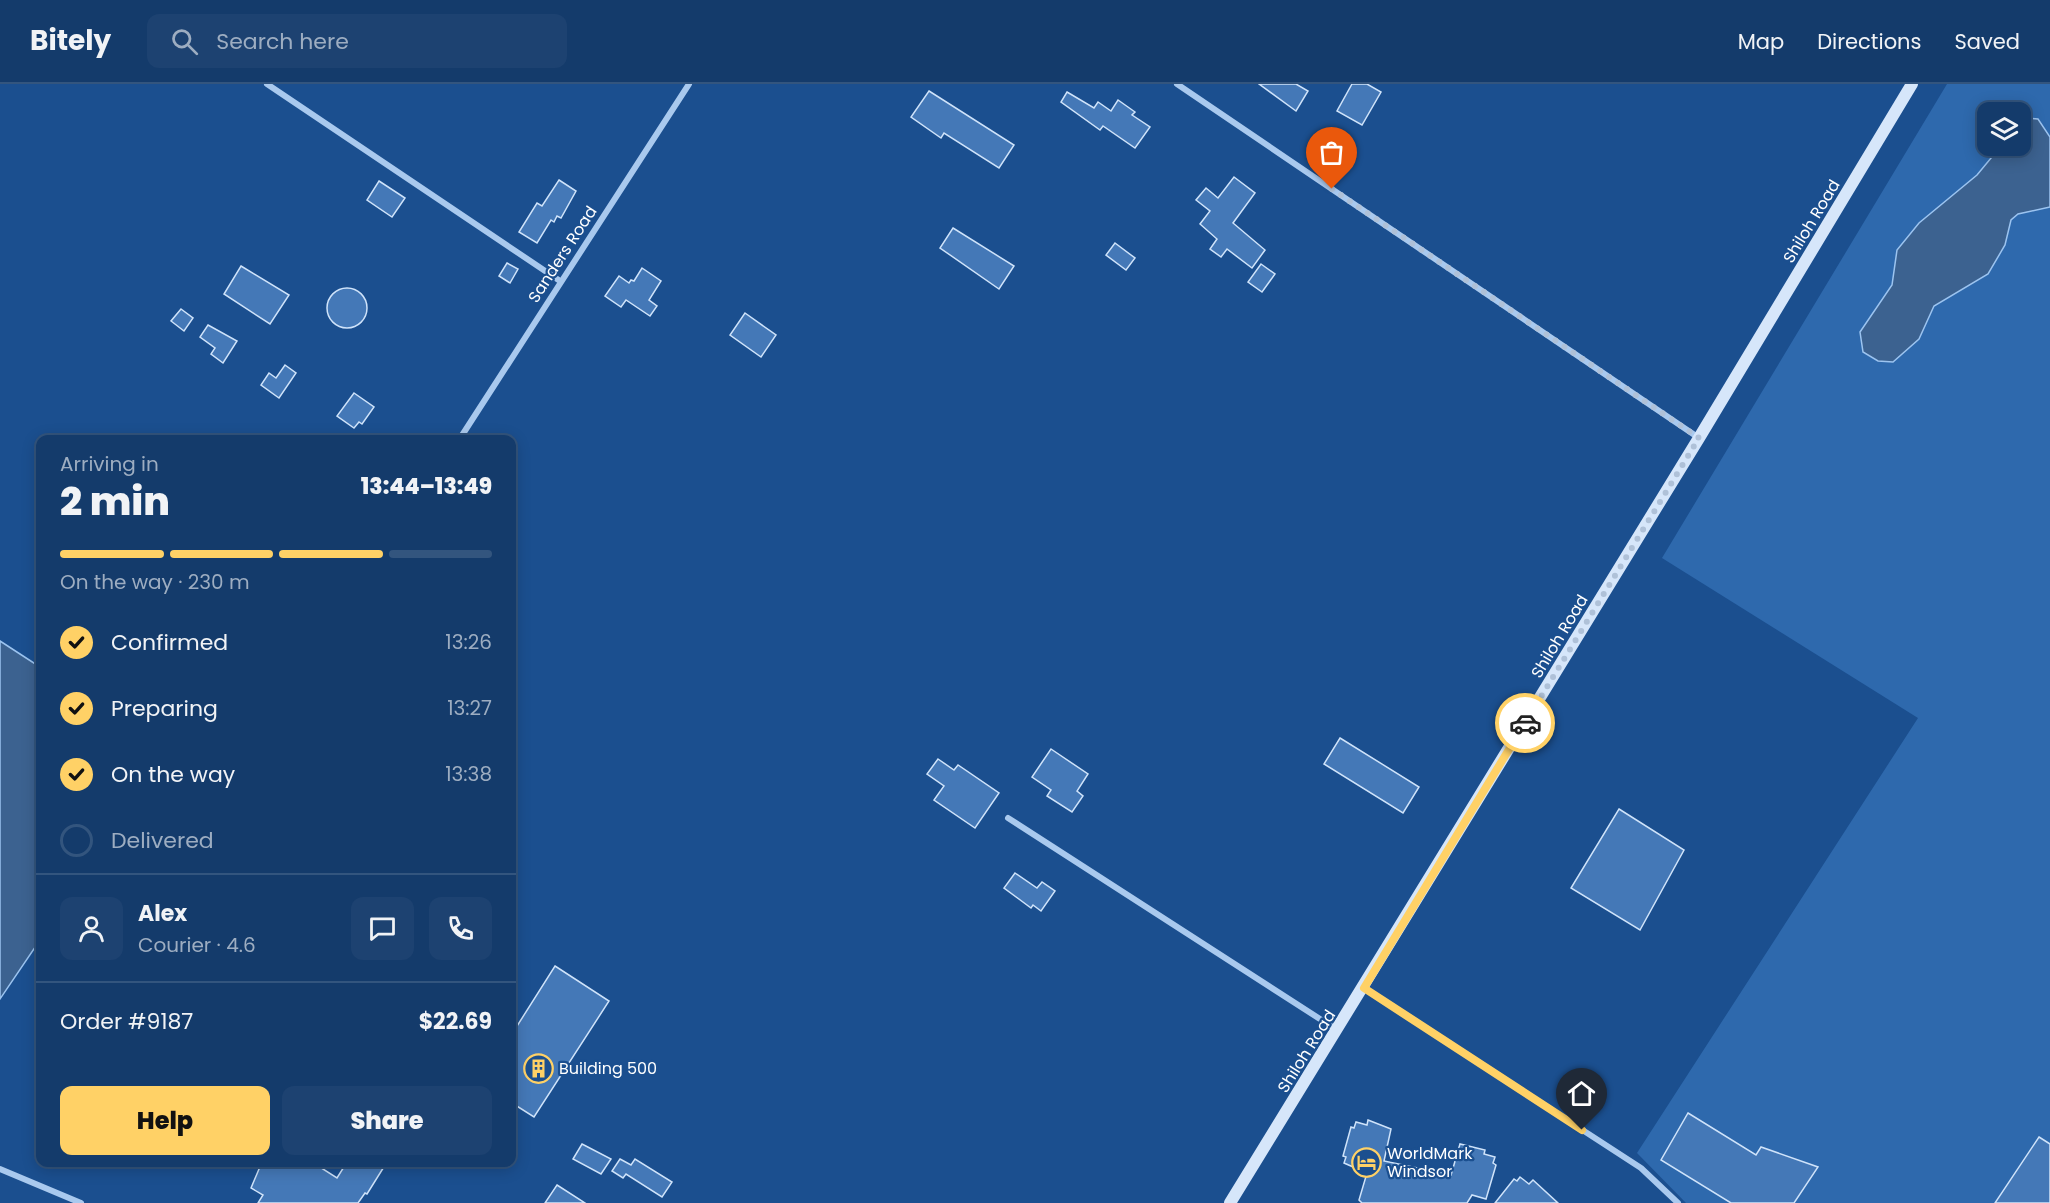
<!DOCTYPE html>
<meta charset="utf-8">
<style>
body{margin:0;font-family:Poppins,sans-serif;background:#1d4271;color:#f1f3f6;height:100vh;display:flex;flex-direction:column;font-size:22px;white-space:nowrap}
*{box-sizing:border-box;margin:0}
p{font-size:20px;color:#9dadc1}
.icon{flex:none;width:33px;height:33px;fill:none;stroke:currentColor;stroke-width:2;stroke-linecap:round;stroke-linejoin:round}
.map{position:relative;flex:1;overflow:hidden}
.drawer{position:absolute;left:36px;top:351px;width:480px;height:732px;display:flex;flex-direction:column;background:#143b6b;border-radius:12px;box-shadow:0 3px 15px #0003,0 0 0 2px #33557e}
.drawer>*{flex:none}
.fabs{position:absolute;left:1977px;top:18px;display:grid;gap:12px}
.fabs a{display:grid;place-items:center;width:54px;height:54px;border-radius:12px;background:#143b6b;box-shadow:0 3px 15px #0003,0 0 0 2px #33557e;font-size:30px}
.pin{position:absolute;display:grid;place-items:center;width:51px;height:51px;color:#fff;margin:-62px -26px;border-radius:50% 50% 50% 0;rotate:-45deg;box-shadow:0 0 6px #0007}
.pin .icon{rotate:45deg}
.courier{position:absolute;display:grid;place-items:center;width:60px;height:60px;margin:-30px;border:4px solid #ffd166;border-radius:50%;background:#fff;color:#222;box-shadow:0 2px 8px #0007}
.head em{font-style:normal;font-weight:800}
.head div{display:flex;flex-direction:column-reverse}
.head{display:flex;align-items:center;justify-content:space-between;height:102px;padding:0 24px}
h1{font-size:39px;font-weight:800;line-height:45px}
.bar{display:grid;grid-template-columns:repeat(4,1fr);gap:9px 6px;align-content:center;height:72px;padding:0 24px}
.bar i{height:8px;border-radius:4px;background:#33557e}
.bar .selected{background:#ffd166}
.bar p{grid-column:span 4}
.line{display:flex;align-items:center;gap:15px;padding:0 24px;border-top:2px solid #33557e}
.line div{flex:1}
.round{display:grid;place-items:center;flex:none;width:63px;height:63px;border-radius:12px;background:#1d4271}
ol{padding:0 24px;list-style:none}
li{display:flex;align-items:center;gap:18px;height:66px}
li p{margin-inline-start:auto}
li .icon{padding:6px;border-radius:50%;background:#ffd166;color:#111;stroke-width:4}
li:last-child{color:#9dadc1}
li i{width:33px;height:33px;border:3px solid #33557e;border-radius:50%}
.primary-button{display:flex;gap:12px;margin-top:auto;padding:12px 24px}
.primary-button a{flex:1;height:69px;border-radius:12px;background:#ffd166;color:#111;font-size:24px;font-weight:800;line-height:69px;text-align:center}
.primary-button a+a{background:#1d4271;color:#f1f3f6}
header{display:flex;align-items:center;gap:36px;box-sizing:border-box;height:84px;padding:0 30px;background:#143b6b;border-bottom:2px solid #33557e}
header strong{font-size:28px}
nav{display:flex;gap:33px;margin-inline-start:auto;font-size:21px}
.search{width:420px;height:54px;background:#1d4271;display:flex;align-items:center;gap:15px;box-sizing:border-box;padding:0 21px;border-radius:12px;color:#9dadc1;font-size:22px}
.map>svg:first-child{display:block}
.green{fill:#2e69ad;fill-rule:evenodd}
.water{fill:#3c6290;stroke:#9cc4f0;stroke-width:1.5}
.building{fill:#4478b7;stroke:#cfe3fa;stroke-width:1.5}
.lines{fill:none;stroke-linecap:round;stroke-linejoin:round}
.minor{stroke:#a9c9ee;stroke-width:6}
.secondary{stroke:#d6e6fa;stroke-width:12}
.done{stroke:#afc1d8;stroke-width:6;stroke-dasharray:0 10.8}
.route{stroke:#ffd166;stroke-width:8}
.labels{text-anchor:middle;stroke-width:4.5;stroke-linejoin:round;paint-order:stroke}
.street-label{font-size:16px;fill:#fff;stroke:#1b4f8f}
.poi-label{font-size:16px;fill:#fff;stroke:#1b4f8f;text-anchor:start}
</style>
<header>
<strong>Bitely</strong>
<div class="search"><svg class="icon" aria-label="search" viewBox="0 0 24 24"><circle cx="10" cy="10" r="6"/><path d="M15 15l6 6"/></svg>Search here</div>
<nav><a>Map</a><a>Directions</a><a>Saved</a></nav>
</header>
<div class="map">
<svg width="2050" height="1119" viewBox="0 0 2050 1119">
<rect width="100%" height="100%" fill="#1b4f8f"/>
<path class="green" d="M 1947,0 L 2050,0 L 2050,1119 L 1686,1119 L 1637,1069 L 1918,634 L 1662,474 ZM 1988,28 L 2020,28 L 2020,62 L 1988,62 Z"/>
<g class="water">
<path d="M 2027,34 L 2038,35 L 2050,53 L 2050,123 L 2018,130 L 2011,136 L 2005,161 L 1988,190 L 1934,222 L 1919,255 L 1893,278 L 1878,277 L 1863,268 L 1860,248 L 1892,201 L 1897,166 L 1919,139 L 1977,91 L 2001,62 L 2020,62 L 2021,38 Z"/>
<path d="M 0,557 L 40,583 L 40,856 L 0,915 Z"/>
</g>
<g class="building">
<path d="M 1259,0 L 1296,0 L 1308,7 L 1296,27 Z"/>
<path d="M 1352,0 L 1367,0 L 1381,8 L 1362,41 L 1337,27 Z"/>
<path d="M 929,7 L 1014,61 L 999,84 L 944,49 L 941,54 L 911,33 Z"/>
<path d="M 1067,8 L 1094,24 L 1098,18 L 1111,27 L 1118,16 L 1135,28 L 1132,31 L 1150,43 L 1135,64 L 1103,42 L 1100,46 L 1061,18 Z"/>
<path d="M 1234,93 L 1255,109 L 1233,139 L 1265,166 L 1252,184 L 1227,165 L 1221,173 L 1210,165 L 1217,155 L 1200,140 L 1210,127 L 1196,116 L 1206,104 L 1218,114 Z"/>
<path d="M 559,96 L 576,107 L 561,134 L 557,132 L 554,138 L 551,136 L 537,159 L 519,148 L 537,119 L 542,122 Z"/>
<path d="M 379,97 L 405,114 L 392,133 L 367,116 Z"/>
<path d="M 953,144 L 1014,182 L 999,205 L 940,164 Z"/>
<path d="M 1115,159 L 1135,174 L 1126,186 L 1106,171 Z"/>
<path d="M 507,179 L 518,185 L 510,199 L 499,192 Z"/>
<path d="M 1261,180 L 1275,190 L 1262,208 L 1248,198 Z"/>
<path d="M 241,182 L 289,211 L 270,240 L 224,210 Z"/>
<path d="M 642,184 L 661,197 L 649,216 L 657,222 L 650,232 L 626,216 L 621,223 L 605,212 L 619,192 L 629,199 L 631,196 L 634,197 Z"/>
<circle cx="347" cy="224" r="20"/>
<path d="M 181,225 L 193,234 L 184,247 L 171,237 Z"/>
<path d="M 745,229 L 776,251 L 761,273 L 730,251 Z"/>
<path d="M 208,241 L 237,257 L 223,279 L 211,270 L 215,264 L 200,253 Z"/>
<path d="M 285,281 L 296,289 L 279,314 L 261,301 L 269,289 L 276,294 Z"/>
<path d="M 354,309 L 374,323 L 362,340 L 359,338 L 354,344 L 337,332 Z"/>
<path d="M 1340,654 L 1419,703 L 1403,729 L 1324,680 Z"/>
<path d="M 1051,665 L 1088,690 L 1077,707 L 1083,712 L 1072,728 L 1047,712 L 1051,706 L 1032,693 Z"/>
<path d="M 938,675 L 954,686 L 958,681 L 999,709 L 975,744 L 934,716 L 944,702 L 927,690 Z"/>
<path d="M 1619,725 L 1684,766 L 1640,846 L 1571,804 Z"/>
<path d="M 1015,789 L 1037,804 L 1042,798 L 1055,807 L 1041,827 L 1033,821 L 1031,824 L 1004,804 Z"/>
<path d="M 555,882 L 609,917 L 534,1033 L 512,1019 L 512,950 Z"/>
<path d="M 1688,1029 L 1756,1071 L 1761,1063 L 1818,1083 L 1794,1119 L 1731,1119 L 1661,1076 Z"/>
<path d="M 1368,1036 L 1391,1045 L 1384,1077 L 1451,1091 L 1460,1060 L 1485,1066 L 1484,1070 L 1495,1073 L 1493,1079 L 1496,1081 L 1486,1115 L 1472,1111 L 1467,1119 L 1362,1119 L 1359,1116 L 1367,1089 L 1344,1079 L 1346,1073 L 1343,1072 L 1351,1043 L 1354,1044 L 1356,1038 L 1367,1041 Z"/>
<path d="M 2039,1053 L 2050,1060 L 2050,1119 L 1995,1119 Z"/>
<path d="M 582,1060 L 611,1075 L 601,1090 L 573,1075 Z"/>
<path d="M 620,1075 L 631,1081 L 635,1075 L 672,1098 L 662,1113 L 626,1090 L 623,1094 L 612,1087 Z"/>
<path d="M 262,1078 L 312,1078 L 337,1094 L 347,1078 L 387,1078 L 367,1110 L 365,1109 L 358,1119 L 258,1119 L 263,1111 L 251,1104 Z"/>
<path d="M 1520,1093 L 1529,1100 L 1533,1096 L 1558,1119 L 1495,1119 L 1514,1095 L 1517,1097 Z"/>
<path d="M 557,1101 L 585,1119 L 545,1119 Z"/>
</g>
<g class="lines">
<g class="minor">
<path d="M 267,0 L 560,197"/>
<path d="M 1177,0 L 1699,354"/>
<path d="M 459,356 L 689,0"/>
<path d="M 1008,734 L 1337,946"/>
<path d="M 1364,904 L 1641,1084 L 1678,1119"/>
<path d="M 0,1085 L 81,1119"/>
</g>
<path class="secondary" d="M 1230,1119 L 1699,354 L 1912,0"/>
</g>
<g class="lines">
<path class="done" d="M 1332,105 L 1699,354 L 1525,639"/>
<path class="route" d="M 1525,639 L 1364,904 L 1582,1046"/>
</g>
<defs>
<symbol id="building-ring" viewBox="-11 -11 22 22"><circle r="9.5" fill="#1b4f8f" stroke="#ffd166" stroke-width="1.5"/><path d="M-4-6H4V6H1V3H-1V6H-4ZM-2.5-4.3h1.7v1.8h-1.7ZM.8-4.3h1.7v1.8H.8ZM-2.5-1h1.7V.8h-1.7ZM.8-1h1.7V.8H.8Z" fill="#ffd166"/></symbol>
<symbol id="hotel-ring" viewBox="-11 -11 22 22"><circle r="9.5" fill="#1b4f8f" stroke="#ffd166" stroke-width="1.5"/><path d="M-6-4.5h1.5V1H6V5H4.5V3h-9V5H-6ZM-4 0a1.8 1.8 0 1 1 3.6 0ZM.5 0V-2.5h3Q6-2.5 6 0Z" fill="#ffd166"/></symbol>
</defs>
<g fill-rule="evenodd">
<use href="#building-ring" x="522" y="968" width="33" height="33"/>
<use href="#hotel-ring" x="1350" y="1062" width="33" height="33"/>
</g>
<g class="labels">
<g class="street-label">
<text transform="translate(1811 137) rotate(-59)" y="6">Shiloh Road</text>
<text transform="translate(562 170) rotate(-57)" y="6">Sanders Road</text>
<text transform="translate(1559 552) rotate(-59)" y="6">Shiloh Road</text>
<text transform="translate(1306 967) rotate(-58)" y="6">Shiloh Road</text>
</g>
<g class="poi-label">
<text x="559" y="990">Building 500</text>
<text x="1387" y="1075">WorldMark<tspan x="1387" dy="18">Windsor</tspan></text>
</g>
</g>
</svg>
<div class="fabs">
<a><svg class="icon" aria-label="layers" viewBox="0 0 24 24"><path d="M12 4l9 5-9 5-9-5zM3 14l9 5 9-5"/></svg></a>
</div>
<div class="pin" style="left:1332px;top:105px;background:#ea580c"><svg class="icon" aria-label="bag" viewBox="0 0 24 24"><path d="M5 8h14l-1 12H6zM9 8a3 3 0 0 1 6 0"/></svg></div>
<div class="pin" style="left:1582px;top:1046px;background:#1f2937"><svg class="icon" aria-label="home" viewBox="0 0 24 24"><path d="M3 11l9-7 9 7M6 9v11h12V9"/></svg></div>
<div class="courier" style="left:1525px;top:639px"><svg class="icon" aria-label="car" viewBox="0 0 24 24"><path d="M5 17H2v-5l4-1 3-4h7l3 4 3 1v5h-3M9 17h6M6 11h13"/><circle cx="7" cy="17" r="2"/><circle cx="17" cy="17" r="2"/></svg></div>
<section class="drawer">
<div class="head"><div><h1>2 min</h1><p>Arriving in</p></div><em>13:44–13:49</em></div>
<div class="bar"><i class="selected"></i><i class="selected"></i><i class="selected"></i><i></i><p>On the way · 230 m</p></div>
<ol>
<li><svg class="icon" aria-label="check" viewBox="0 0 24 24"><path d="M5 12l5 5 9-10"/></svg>Confirmed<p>13:26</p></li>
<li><svg class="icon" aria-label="check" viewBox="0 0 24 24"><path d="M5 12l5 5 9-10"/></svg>Preparing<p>13:27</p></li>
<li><svg class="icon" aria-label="check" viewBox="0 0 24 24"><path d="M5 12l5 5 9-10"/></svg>On the way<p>13:38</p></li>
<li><i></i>Delivered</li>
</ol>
<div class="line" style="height:108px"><a class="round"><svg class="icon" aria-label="person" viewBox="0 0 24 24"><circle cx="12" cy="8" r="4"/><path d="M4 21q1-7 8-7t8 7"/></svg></a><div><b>Alex</b><p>Courier · 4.6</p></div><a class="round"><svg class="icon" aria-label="chat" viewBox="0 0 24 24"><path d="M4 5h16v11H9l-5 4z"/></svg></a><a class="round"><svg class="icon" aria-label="phone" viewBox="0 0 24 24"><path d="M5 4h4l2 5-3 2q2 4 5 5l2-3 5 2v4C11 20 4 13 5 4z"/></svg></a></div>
<div class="line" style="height:78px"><div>Order #9187</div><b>$22.69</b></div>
<div class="primary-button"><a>Help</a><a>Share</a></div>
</section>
</div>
